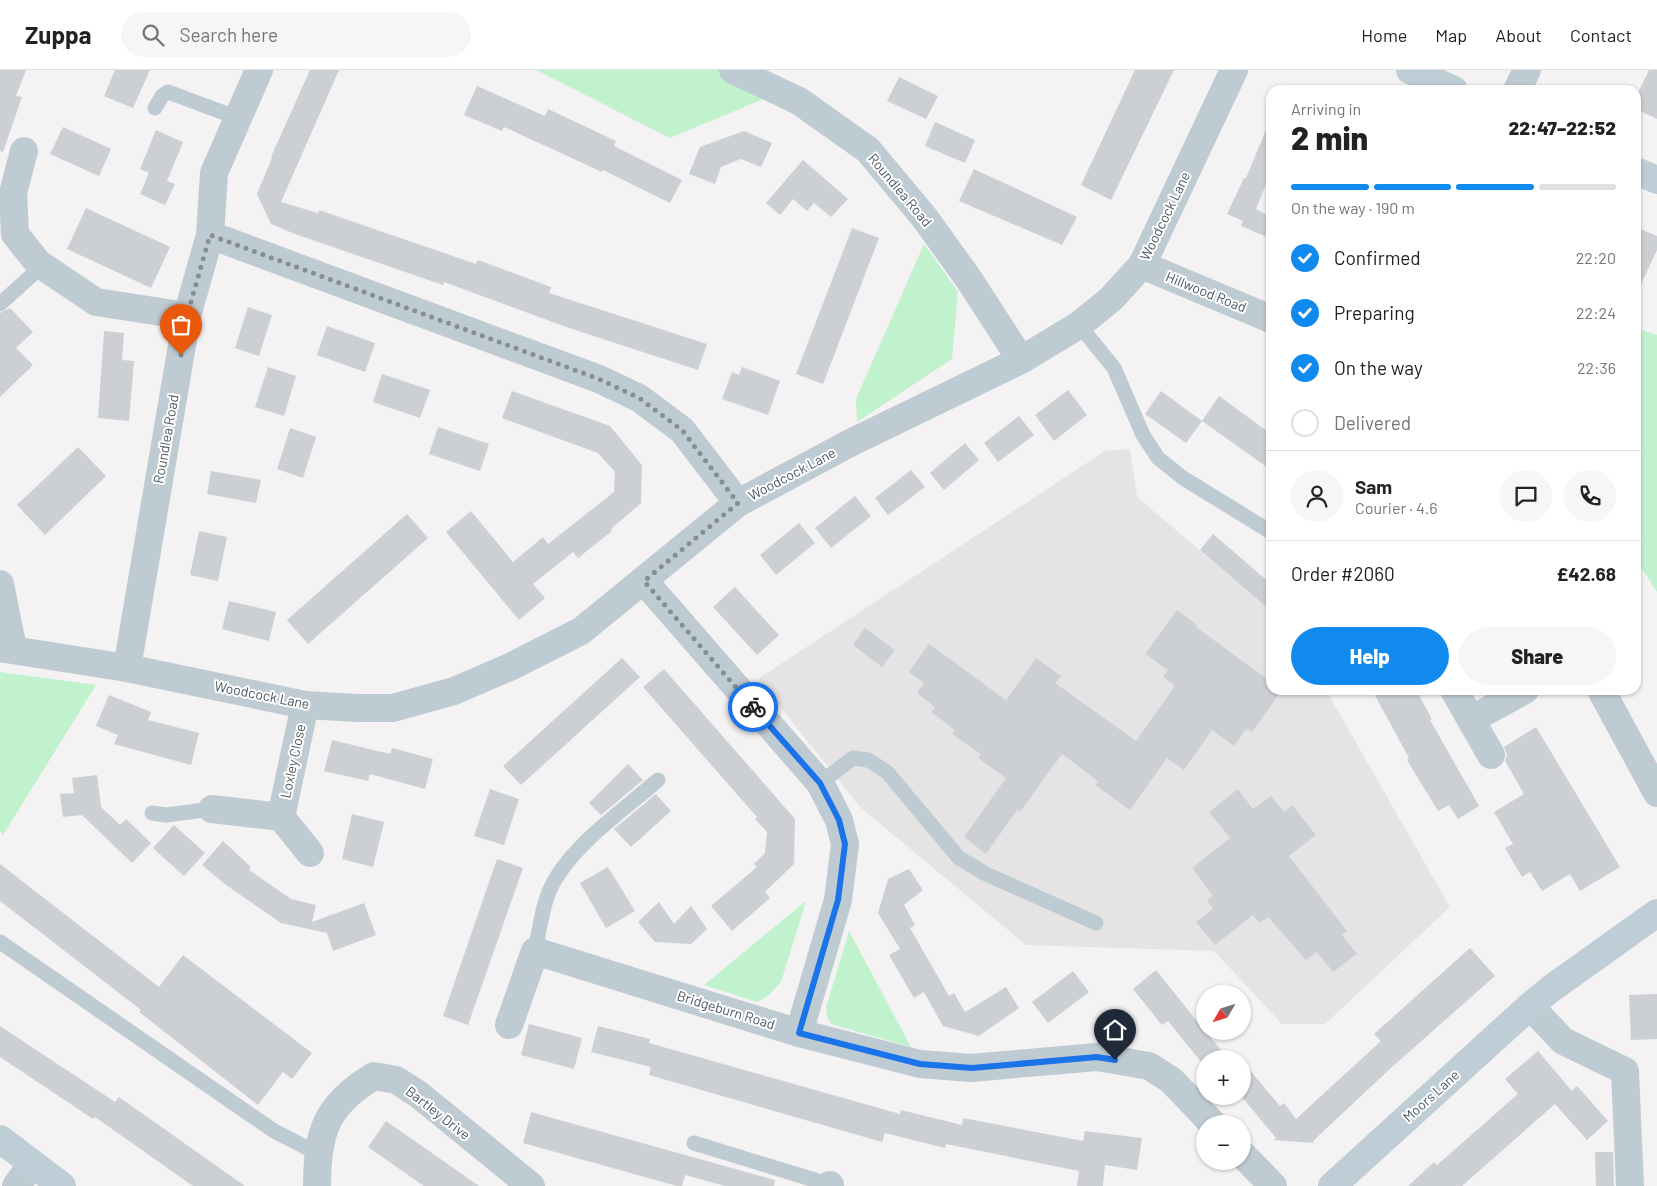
<!DOCTYPE html>
<meta charset="utf-8">
<style>
body{margin:0;font-family:Barlow,sans-serif;background:#f6f6f6;color:#222;height:100vh;display:flex;flex-direction:column;font-size:19px;white-space:nowrap}
*{box-sizing:border-box;margin:0}
p{font-size:16px;color:#767676}
.icon{flex:none;width:28px;height:28px;fill:none;stroke:currentColor;stroke-width:2;stroke-linecap:round;stroke-linejoin:round}
.map{position:relative;flex:1;overflow:hidden}
.side{position:absolute;left:1266px;top:15px;width:375px;height:610px;display:flex;flex-direction:column;background:#fff;border-radius:15px;box-shadow:0 1px 4px #0004}
.side>*{flex:none}
.needle{width:32px;rotate:231deg}
.controls{position:absolute;left:1196px;top:915px;display:grid;gap:10px}
.controls a{display:grid;place-items:center;width:55px;height:55px;border-radius:50%;background:#fff;box-shadow:0 1px 4px #0004;font-size:25px}
.pin{position:absolute;display:grid;place-items:center;width:42px;height:42px;color:#fff;margin:-51px -21px;border-radius:50% 50% 50% 0;rotate:-45deg;box-shadow:0 0 5px #0007}
.pin .icon{rotate:45deg}
.courier{position:absolute;display:grid;place-items:center;width:50px;height:50px;margin:-25px;border:4px solid #1a73e8;border-radius:50%;background:#fff;color:#222;box-shadow:0 1px 6px #0007}
.head em{font-style:normal;font-weight:800}
.head div{display:flex;flex-direction:column-reverse}
.head{display:flex;align-items:center;justify-content:space-between;height:85px;padding:0 25px}
h1{font-size:32px;font-weight:800;line-height:38px}
.bar{display:grid;grid-template-columns:repeat(4,1fr);gap:8px 5px;align-content:center;height:60px;padding:0 25px}
.bar i{height:6px;border-radius:4px;background:#e0e0e0}
.bar .active{background:#118aef}
.bar p{grid-column:span 4}
.line{display:flex;align-items:center;gap:12px;padding:0 25px;border-top:1px solid #e0e0e0}
.line div{flex:1}
.round{display:grid;place-items:center;flex:none;width:52px;height:52px;border-radius:26px;background:#f6f6f6}
ol{padding:0 25px;list-style:none}
li{display:flex;align-items:center;gap:15px;height:55px}
li p{margin-inline-start:auto}
li .icon{padding:5px;border-radius:50%;background:#118aef;color:#fff;stroke-width:4}
li:last-child{color:#767676}
li i{width:28px;height:28px;border:2px solid #e0e0e0;border-radius:50%}
.primary-button{display:flex;gap:10px;margin-top:auto;padding:10px 25px}
.primary-button a{flex:1;height:58px;border-radius:30px;background:#118aef;color:#fff;font-size:20px;font-weight:800;line-height:58px;text-align:center}
.primary-button a+a{background:#f6f6f6;color:#222}
header{display:flex;align-items:center;gap:30px;box-sizing:border-box;height:70px;padding:0 25px;background:#fff;border-bottom:1px solid #e0e0e0}
header strong{font-size:24px}
nav{display:flex;gap:28px;margin-inline-start:auto;font-size:18px}
.search{width:350px;height:45px;background:#f6f6f6;display:flex;align-items:center;gap:12px;box-sizing:border-box;padding:0 18px;border-radius:28px;color:#767676;font-size:19px}
.map>svg:first-child{display:block}
.education{fill:#e5e3e4}
.green{fill:#c0f2ce}
.building{fill:#ccd0d4}
.lines{fill:none;stroke-linecap:round;stroke-linejoin:round}
.lane{stroke:#bfcbd2;stroke-width:15}
.street{stroke:#bfcbd2;stroke-width:28}
.secondary{stroke:#bfcdd6;stroke-width:28}
.done{stroke:#848e94;stroke-width:5;stroke-dasharray:0 9}
.route{stroke:#1a73e8;stroke-width:6}
.labels{text-anchor:middle;stroke-width:4;stroke-linejoin:round;paint-order:stroke}
.street-label{font-size:14px;fill:#485861;stroke:#fff}
</style>
<header>
<strong>Zuppa</strong>
<div class="search"><svg class="icon" aria-label="search" viewBox="0 0 24 24"><circle cx="10" cy="10" r="6"/><path d="M15 15l6 6"/></svg>Search here</div>
<nav><a>Home</a><a>Map</a><a>About</a><a>Contact</a></nav>
</header>
<div class="map">
<svg width="1657" height="1116" viewBox="0 0 1657 1116">
<rect width="100%" height="100%" fill="#f4f2f2"/>
<path class="education" d="M 1130,379 L 1137,427 L 1271,541 L 1271,620 L 1326,620 L 1450,837 L 1325,954 L 1282,954 L 1214,881 L 1026,875 L 861,738 L 758,609 L 1105,381 Z"/>
<g class="green">
<path d="M 536,0 L 733,0 L 780,22 L 670,68 Z"/>
<path d="M 924,174 L 958,222 L 952,289 L 857,352 L 856,329 Z"/>
<path d="M 1636,258 L 1657,265 L 1657,522 L 1636,489 Z"/>
<path d="M 0,602 L 96,615 L 3,765 L 0,761 Z"/>
<path d="M 806,831 L 781,912 L 768,926 L 757,932 L 704,915 Z"/>
<path d="M 849,861 L 911,977 L 831,954 L 827,946 L 826,938 Z"/>
</g>
<g class="building">
<path d="M 0,0 L 26,0 L 16,26 L 22,27 L 3,82 L 0,81 Z"/>
<path d="M 115,0 L 150,0 L 133,38 L 104,26 Z"/>
<path d="M 310,0 L 339,0 L 281,132 L 318,143 L 319,140 L 476,194 L 478,190 L 551,217 L 549,223 L 707,274 L 698,300 L 566,257 L 444,212 L 443,215 L 295,164 L 271,154 L 257,124 L 272,88 L 271,87 Z"/>
<path d="M 1135,0 L 1174,0 L 1111,130 L 1081,115 Z"/>
<path d="M 1649,0 L 1657,0 L 1657,49 L 1636,39 L 1636,27 Z"/>
<path d="M 899,7 L 938,26 L 926,49 L 887,31 Z"/>
<path d="M 477,16 L 545,46 L 548,39 L 616,71 L 614,76 L 682,110 L 670,133 L 603,100 L 602,102 L 504,57 L 502,61 L 464,45 Z"/>
<path d="M 1271,48 L 1271,102 L 1256,139 L 1271,147 L 1271,169 L 1241,156 L 1243,151 L 1227,144 L 1244,108 L 1246,108 Z"/>
<path d="M 935,52 L 975,70 L 965,93 L 925,76 Z"/>
<path d="M 63,57 L 111,79 L 99,106 L 50,84 Z"/>
<path d="M 156,60 L 183,72 L 167,111 L 175,114 L 165,135 L 140,124 L 149,103 L 140,99 Z"/>
<path d="M 744,61 L 772,73 L 761,97 L 741,89 L 721,97 L 715,114 L 689,104 L 700,77 Z"/>
<path d="M 803,90 L 848,129 L 831,147 L 814,133 L 807,141 L 793,129 L 780,145 L 766,133 Z"/>
<path d="M 974,99 L 1077,147 L 1062,175 L 959,131 Z"/>
<path d="M 86,138 L 170,177 L 151,218 L 67,179 Z"/>
<path d="M 1636,157 L 1657,166 L 1657,180 L 1636,225 Z"/>
<path d="M 852,158 L 879,168 L 823,314 L 796,304 Z"/>
<path d="M 248,237 L 272,245 L 259,286 L 235,278 Z"/>
<path d="M 10,238 L 33,262 L 16,278 L 33,295 L 0,327 L 0,243 Z"/>
<path d="M 327,256 L 375,273 L 365,302 L 317,285 Z"/>
<path d="M 104,261 L 124,263 L 122,290 L 134,291 L 129,351 L 98,348 Z"/>
<path d="M 268,297 L 296,306 L 284,346 L 255,337 Z"/>
<path d="M 742,297 L 780,311 L 768,345 L 722,329 L 732,302 L 739,305 Z"/>
<path d="M 382,304 L 430,320 L 420,348 L 373,332 Z"/>
<path d="M 1068,320 L 1087,345 L 1054,371 L 1035,345 Z"/>
<path d="M 512,321 L 610,356 L 642,395 L 641,433 L 611,459 L 612,461 L 578,488 L 573,482 L 533,514 L 545,528 L 519,550 L 446,462 L 471,441 L 513,492 L 543,467 L 548,474 L 614,422 L 615,402 L 598,383 L 502,348 Z"/>
<path d="M 1161,321 L 1202,351 L 1186,373 L 1145,344 Z"/>
<path d="M 1219,326 L 1271,364 L 1271,400 L 1202,351 Z"/>
<path d="M 1019,346 L 1034,365 L 998,392 L 984,373 Z"/>
<path d="M 438,357 L 489,374 L 480,401 L 429,384 Z"/>
<path d="M 290,358 L 316,367 L 303,408 L 277,399 Z"/>
<path d="M 965,373 L 979,390 L 944,420 L 930,403 Z"/>
<path d="M 78,377 L 106,406 L 45,465 L 17,435 Z"/>
<path d="M 911,400 L 925,417 L 888,445 L 875,428 Z"/>
<path d="M 211,401 L 261,410 L 256,433 L 207,424 Z"/>
<path d="M 855,426 L 871,446 L 831,478 L 815,458 Z"/>
<path d="M 407,444 L 428,468 L 308,574 L 287,550 Z"/>
<path d="M 799,453 L 815,473 L 776,505 L 760,485 Z"/>
<path d="M 199,461 L 227,467 L 218,511 L 190,505 Z"/>
<path d="M 1213,464 L 1271,514 L 1271,541 L 1200,480 Z"/>
<path d="M 735,517 L 779,565 L 757,585 L 713,537 Z"/>
<path d="M 229,531 L 276,542 L 269,571 L 222,559 Z"/>
<path d="M 1177,540 L 1197,555 L 1196,557 L 1271,612 L 1271,620 L 1282,620 L 1252,662 L 1246,659 L 1234,676 L 1212,660 L 1184,700 L 1167,688 L 1130,740 L 1095,715 L 1098,711 L 1062,684 L 1020,742 L 1017,740 L 986,784 L 964,767 L 1006,708 L 978,688 L 981,684 L 952,664 L 955,660 L 931,642 L 935,637 L 917,623 L 924,613 L 909,602 L 929,574 L 1006,630 L 1036,588 L 1061,606 L 1055,613 L 1136,671 L 1175,616 L 1163,607 L 1168,600 L 1145,584 Z"/>
<path d="M 865,558 L 895,580 L 882,597 L 853,575 Z"/>
<path d="M 622,588 L 640,607 L 521,715 L 503,696 Z"/>
<path d="M 664,599 L 795,749 L 794,794 L 765,822 L 770,828 L 732,861 L 711,836 L 757,797 L 754,794 L 765,783 L 767,762 L 755,749 L 757,747 L 643,617 Z"/>
<path d="M 1372,620 L 1416,620 L 1432,649 L 1430,650 L 1479,736 L 1458,749 L 1449,735 L 1438,741 L 1407,690 L 1409,688 Z"/>
<path d="M 109,625 L 151,642 L 148,650 L 199,663 L 191,695 L 114,674 L 118,665 L 96,656 Z"/>
<path d="M 1536,657 L 1620,797 L 1580,821 L 1570,804 L 1542,821 L 1530,802 L 1522,807 L 1505,778 L 1513,774 L 1494,742 L 1524,724 L 1505,691 L 1507,685 L 1504,677 Z"/>
<path d="M 332,670 L 390,684 L 392,678 L 433,689 L 425,719 L 370,704 L 368,711 L 324,701 Z"/>
<path d="M 628,694 L 643,710 L 601,745 L 589,733 Z"/>
<path d="M 97,705 L 101,737 L 120,755 L 126,749 L 151,773 L 132,793 L 82,745 L 63,747 L 60,724 L 74,723 L 72,708 Z"/>
<path d="M 490,719 L 519,729 L 504,775 L 474,766 Z"/>
<path d="M 1238,719 L 1253,739 L 1271,726 L 1284,742 L 1292,735 L 1316,765 L 1289,786 L 1347,861 L 1342,865 L 1357,884 L 1333,902 L 1317,882 L 1306,890 L 1268,847 L 1260,853 L 1253,845 L 1215,875 L 1196,852 L 1213,839 L 1207,830 L 1213,826 L 1192,798 L 1230,768 L 1209,742 Z"/>
<path d="M 656,724 L 671,741 L 631,777 L 614,759 Z"/>
<path d="M 352,744 L 384,752 L 373,797 L 342,789 Z"/>
<path d="M 174,755 L 205,783 L 184,806 L 153,778 Z"/>
<path d="M 223,771 L 251,797 L 249,800 L 291,829 L 316,835 L 312,852 L 364,833 L 376,865 L 333,881 L 327,863 L 281,853 L 226,815 L 202,795 Z"/>
<path d="M 497,789 L 523,798 L 468,955 L 443,946 Z"/>
<path d="M 0,794 L 159,917 L 183,885 L 312,983 L 292,1009 L 283,1002 L 258,1035 L 139,942 L 141,940 L 0,831 Z"/>
<path d="M 608,797 L 635,841 L 606,858 L 580,813 Z"/>
<path d="M 909,799 L 923,820 L 904,835 L 915,855 L 910,858 L 949,926 L 954,923 L 965,942 L 1006,917 L 1019,938 L 979,966 L 943,956 L 924,922 L 914,928 L 889,885 L 900,879 L 878,843 L 888,809 Z"/>
<path d="M 659,832 L 674,854 L 691,836 L 707,859 L 691,874 L 655,872 L 638,852 Z"/>
<path d="M 1470,878 L 1495,906 L 1392,997 L 1313,1071 L 1314,1073 L 1274,1070 L 1276,1068 L 1242,1027 L 1242,991 L 1280,1036 L 1284,1033 L 1296,1049 L 1381,971 L 1374,964 Z"/>
<path d="M 1156,900 L 1205,961 L 1229,989 L 1205,989 L 1202,993 L 1168,951 L 1162,955 L 1133,919 Z"/>
<path d="M 1073,901 L 1089,922 L 1048,953 L 1032,932 Z"/>
<path d="M 1657,924 L 1657,969 L 1631,970 L 1629,925 Z"/>
<path d="M 529,954 L 582,968 L 574,999 L 521,985 Z"/>
<path d="M 0,956 L 115,1032 L 119,1027 L 245,1116 L 193,1116 L 95,1047 L 93,1049 L 0,987 Z"/>
<path d="M 598,956 L 650,969 L 649,973 L 900,1044 L 901,1040 L 962,1055 L 963,1048 L 1083,1071 L 1085,1061 L 1142,1068 L 1137,1100 L 1105,1095 L 1103,1116 L 1077,1116 L 1079,1101 L 946,1074 L 945,1078 L 885,1063 L 882,1072 L 649,1005 L 651,997 L 591,982 Z"/>
<path d="M 1538,981 L 1572,1021 L 1577,1016 L 1608,1051 L 1587,1070 L 1555,1034 L 1462,1116 L 1408,1116 L 1434,1092 L 1437,1095 L 1518,1024 L 1505,1009 Z"/>
<path d="M 531,1042 L 775,1110 L 774,1116 L 725,1116 L 685,1105 L 682,1116 L 677,1116 L 523,1073 Z"/>
<path d="M 386,1051 L 479,1116 L 424,1116 L 368,1077 Z"/>
<path d="M 1595,1082 L 1613,1082 L 1614,1116 L 1596,1116 Z"/>
</g>
<g class="lines">
<g class="lane">
<path d="M 155,38 L 162,26 L 168,22 L 238,48"/>
<path d="M 0,234 L 42,196"/>
<path d="M 1079,255 L 1114,298 L 1143,365 L 1158,388 L 1183,408 L 1271,462"/>
<path d="M 820,713 L 853,688 L 868,690 L 887,702 L 959,788 L 986,804 L 1096,853"/>
<path d="M 152,743 L 166,745 L 212,739"/>
<path d="M 0,872 L 274,1061 L 317,1083"/>
<path d="M 535,881 C 540,858 543,828 556,808 C 579,770 625,739 658,710"/>
<path d="M 694,1073 L 834,1116"/>
</g>
<g class="street">
<path d="M 733,0 L 799,31 L 868,80 L 924,147 L 968,208 L 1021,290"/>
<path d="M 1517,20 L 1527,0"/>
<path d="M 24,81 L 13,123 L 15,164 L 38,193 L 96,232 L 187,246"/>
<path d="M 210,165 L 599,309 L 639,328 L 682,360 L 738,433"/>
<path d="M 1142,195 L 1271,249"/>
<path d="M 644,511 L 820,713 L 839,750 L 845,774 L 838,830 L 799,963"/>
<path d="M 0,514 L 13,579"/>
<path d="M 0,578 L 127,598 L 305,635 L 358,638 L 393,638 L 454,621 L 512,596 L 581,561 L 738,433 L 850,373 L 1021,290 L 1079,255 L 1111,229 L 1142,195 L 1234,0"/>
<path d="M 127,598 L 187,246 L 210,165 L 214,103 L 259,0"/>
<path d="M 1454,620 L 1491,685"/>
<path d="M 1601,620 L 1657,723"/>
<path d="M 1472,649 L 1525,620"/>
<path d="M 212,739 L 281,747 L 310,783"/>
<path d="M 281,747 L 305,635"/>
<path d="M 1530,936 L 1563,971 L 1625,1001 L 1630,1116"/>
<path d="M 509,955 L 535,881 L 799,963 L 920,994 L 971,998 L 1097,987 L 1149,996 L 1171,1010 L 1213,1054"/>
<path d="M 1242,1084 L 1273,1116"/>
<path d="M 16,1116 L 32,1094"/>
<path d="M 317,1116 C 317,1062 326,1035 374,1006 L 396,1010 L 418,1024 L 531,1116"/>
<path d="M 830,1116 L 830,1115"/>
</g>
<g class="secondary">
<path d="M 1410,0 L 1454,20"/>
<path d="M 1636,101 L 1657,110"/>
<path d="M 0,1069 L 62,1116"/>
<path d="M 1332,1116 L 1530,936 L 1552,918 L 1657,843"/>
</g>
</g>
<g class="lines">
<path class="done" d="M 181,285 L 187,246 L 210,165 L 599,309 L 639,328 L 682,360 L 738,433 L 644,511 L 753,637"/>
<path class="route" d="M 753,637 L 820,713 L 839,750 L 845,774 L 838,830 L 799,963 L 920,994 L 972,998 L 1097,987 L 1115,990"/>
</g>
<g class="labels">
<g class="street-label">
<text transform="translate(900 120) rotate(50)" y="5">Roundlea Road</text>
<text transform="translate(1165 146) rotate(-64)" y="5">Woodcock Lane</text>
<text transform="translate(1206 222) rotate(22)" y="5">Hillwood Road</text>
<text transform="translate(166 369) rotate(-80)" y="5">Roundlea Road</text>
<text transform="translate(792 404) rotate(-28)" y="5">Woodcock Lane</text>
<text transform="translate(262 625) rotate(11)" y="5">Woodcock Lane</text>
<text transform="translate(293 691) rotate(-78)" y="5">Loxley Close</text>
<text transform="translate(726 940) rotate(17)" y="5">Bridgeburn Road</text>
<text transform="translate(1431 1026) rotate(-42)" y="5">Moors Lane</text>
<text transform="translate(438 1043) rotate(38)" y="5">Bartley Drive</text>
</g>
</g>
</svg>
<div class="controls">
<a><svg class="needle" viewBox="-14 -14 28 28"><path d="M0-13l5 13h-10z" fill="#e53935"/><path d="M0 13l5-13h-10z" fill="#767676"/></svg></a>
<a>+</a>
<a>−</a>
</div>
<div class="pin" style="left:181px;top:285px;background:#ea580c"><svg class="icon" aria-label="bag" viewBox="0 0 24 24"><path d="M5 8h14l-1 12H6zM9 8a3 3 0 0 1 6 0"/></svg></div>
<div class="pin" style="left:1115px;top:990px;background:#1f2937"><svg class="icon" aria-label="home" viewBox="0 0 24 24"><path d="M3 11l9-7 9 7M6 9v11h12V9"/></svg></div>
<div class="courier" style="left:753px;top:637px"><svg class="icon" aria-label="bike" viewBox="0 0 24 24"><circle cx="6" cy="16" r="4"/><circle cx="18" cy="16" r="4"/><path d="M6 16l4-8h5l3 8M10 8l3 8H6M13 5h3"/></svg></div>
<section class="side">
<div class="head"><div><h1>2 min</h1><p>Arriving in</p></div><em>22:47–22:52</em></div>
<div class="bar"><i class="active"></i><i class="active"></i><i class="active"></i><i></i><p>On the way · 190 m</p></div>
<ol>
<li><svg class="icon" aria-label="check" viewBox="0 0 24 24"><path d="M5 12l5 5 9-10"/></svg>Confirmed<p>22:20</p></li>
<li><svg class="icon" aria-label="check" viewBox="0 0 24 24"><path d="M5 12l5 5 9-10"/></svg>Preparing<p>22:24</p></li>
<li><svg class="icon" aria-label="check" viewBox="0 0 24 24"><path d="M5 12l5 5 9-10"/></svg>On the way<p>22:36</p></li>
<li><i></i>Delivered</li>
</ol>
<div class="line" style="height:90px"><a class="round"><svg class="icon" aria-label="person" viewBox="0 0 24 24"><circle cx="12" cy="8" r="4"/><path d="M4 21q1-7 8-7t8 7"/></svg></a><div><b>Sam</b><p>Courier · 4.6</p></div><a class="round"><svg class="icon" aria-label="chat" viewBox="0 0 24 24"><path d="M4 5h16v11H9l-5 4z"/></svg></a><a class="round"><svg class="icon" aria-label="phone" viewBox="0 0 24 24"><path d="M5 4h4l2 5-3 2q2 4 5 5l2-3 5 2v4C11 20 4 13 5 4z"/></svg></a></div>
<div class="line" style="height:65px"><div>Order #2060</div><b>£42.68</b></div>
<div class="primary-button"><a>Help</a><a>Share</a></div>
</section>
</div>
